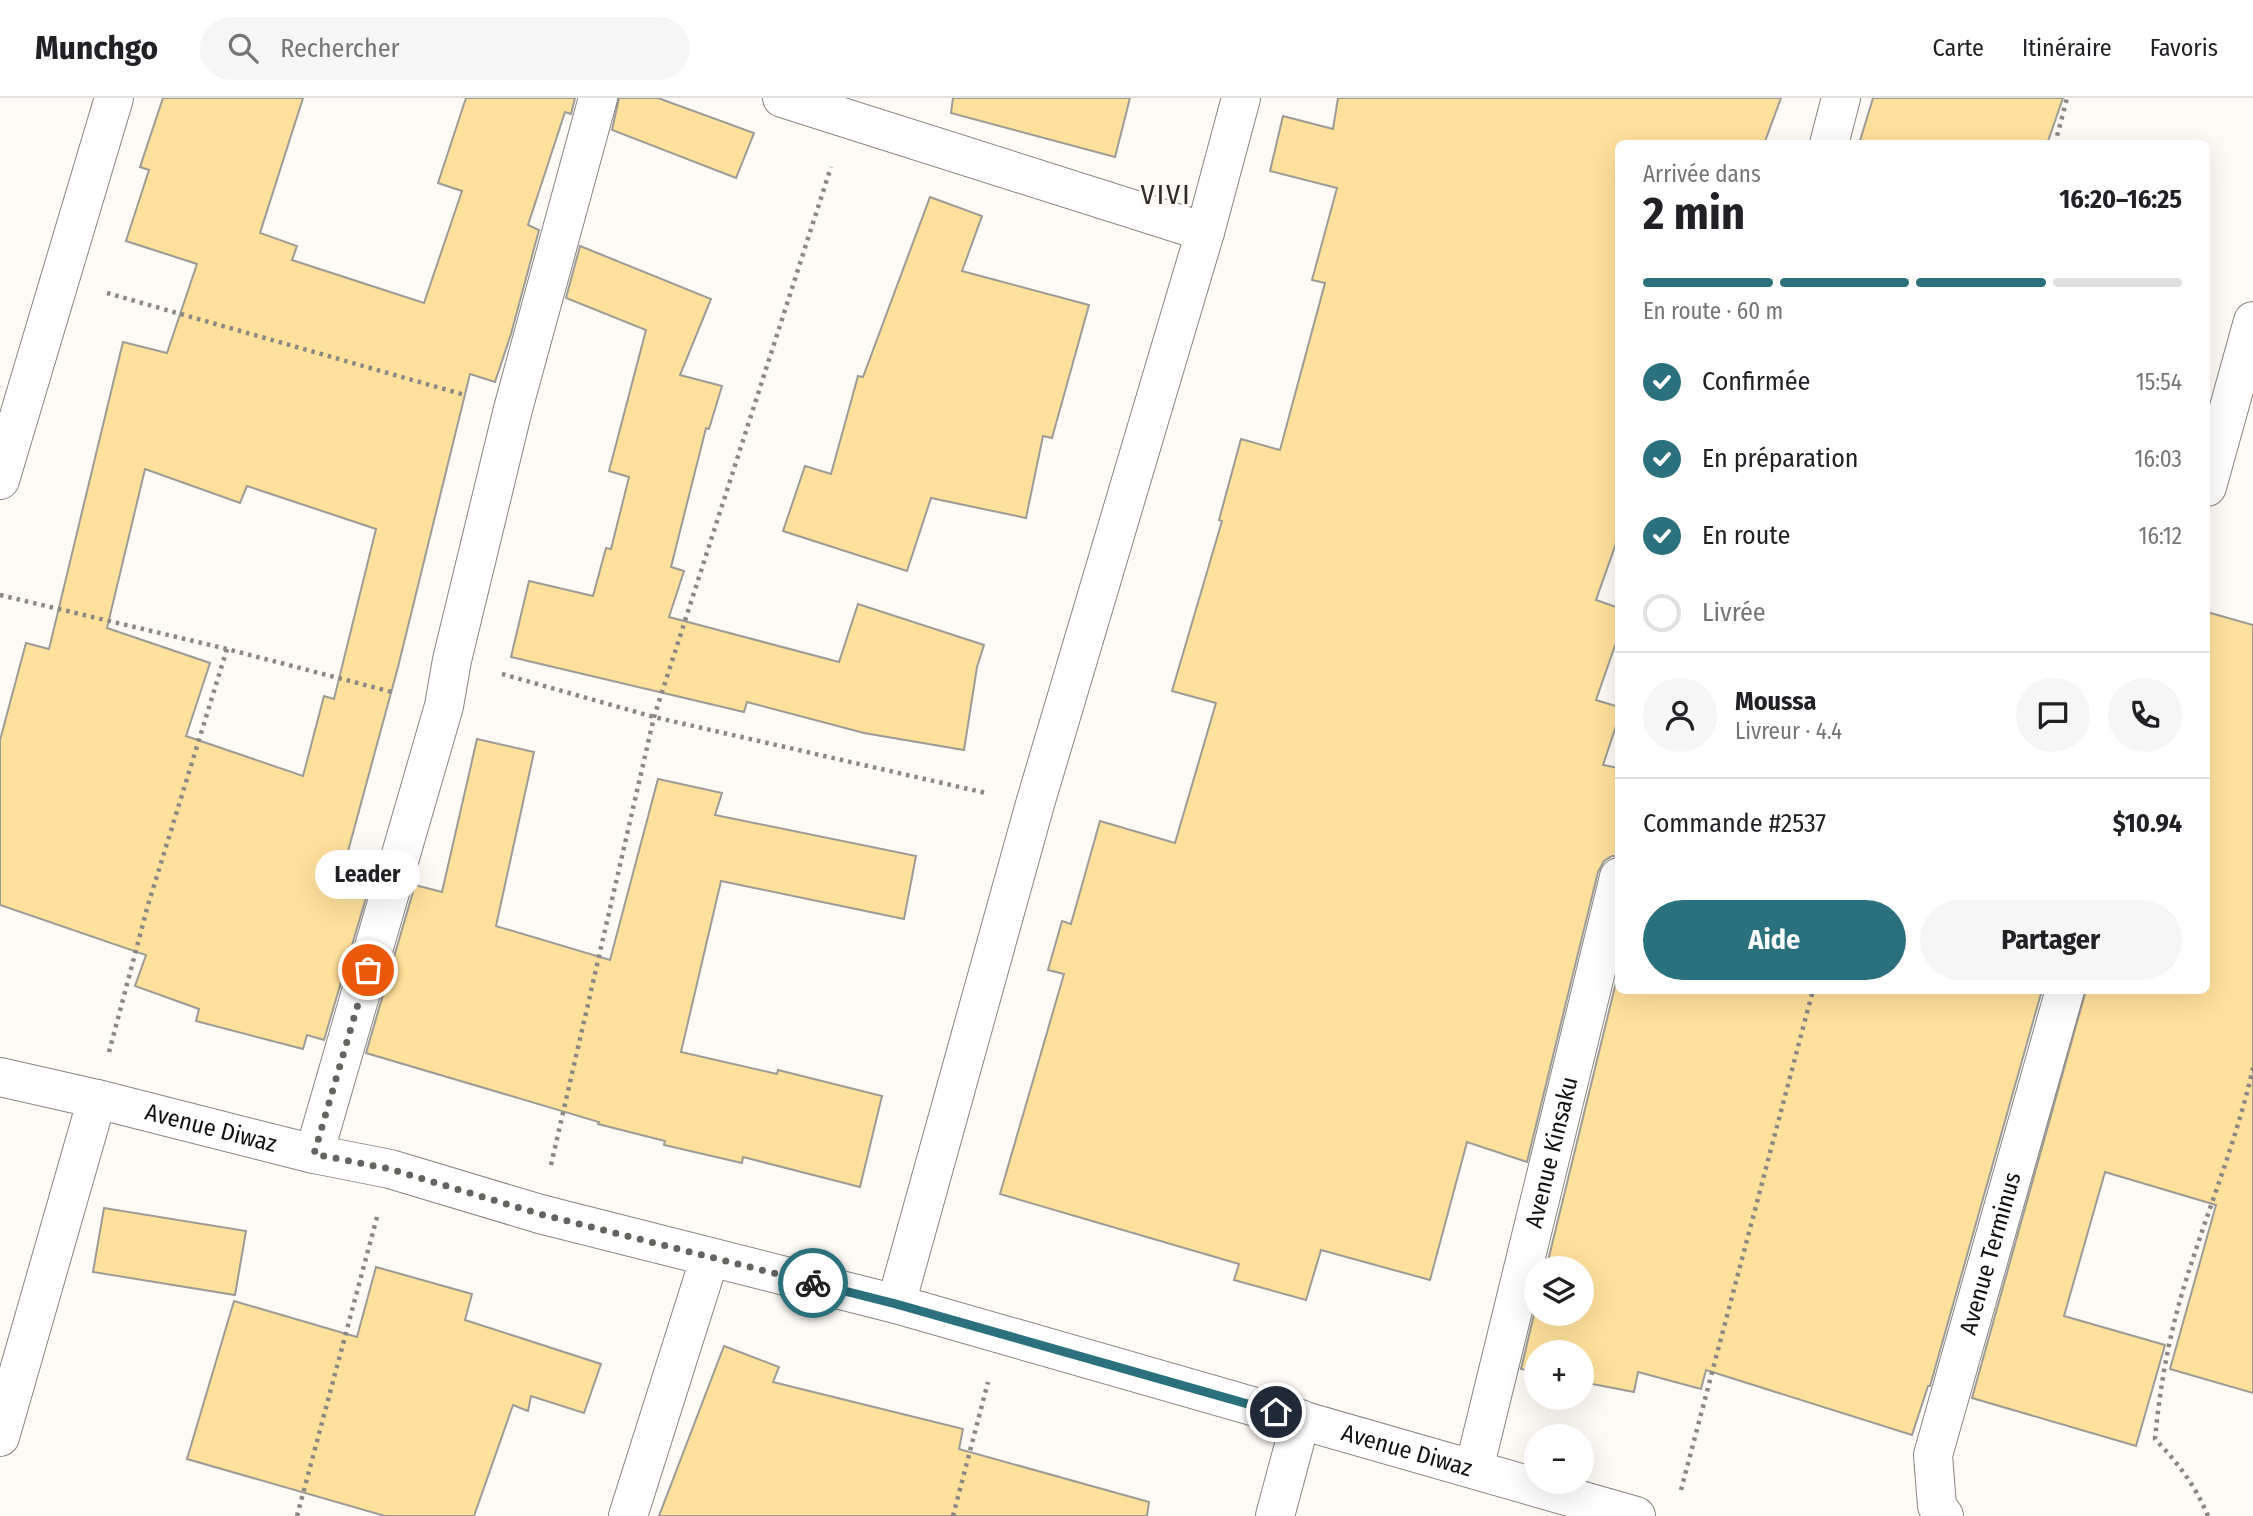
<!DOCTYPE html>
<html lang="fr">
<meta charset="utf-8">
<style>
body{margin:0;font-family:"Fira Sans Condensed",sans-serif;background:#f6f6f6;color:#202124;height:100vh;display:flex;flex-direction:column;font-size:26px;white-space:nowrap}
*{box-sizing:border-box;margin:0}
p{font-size:23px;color:#757577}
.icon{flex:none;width:38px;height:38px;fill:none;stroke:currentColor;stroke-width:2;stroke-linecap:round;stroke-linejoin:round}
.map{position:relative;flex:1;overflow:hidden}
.drawer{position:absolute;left:1615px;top:42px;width:595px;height:854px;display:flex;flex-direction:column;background:#fff;border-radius:10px;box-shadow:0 7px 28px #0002}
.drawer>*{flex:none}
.tools{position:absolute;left:1524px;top:1158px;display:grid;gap:14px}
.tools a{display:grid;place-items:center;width:70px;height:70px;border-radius:50%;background:#fff;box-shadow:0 7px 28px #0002;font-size:35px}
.pin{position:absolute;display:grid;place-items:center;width:60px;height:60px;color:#fff;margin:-30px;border:4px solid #fff;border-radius:50%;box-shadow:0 2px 7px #0007}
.courier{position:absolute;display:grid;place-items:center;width:70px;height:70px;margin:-35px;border:5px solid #2a717d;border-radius:50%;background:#fff;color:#222;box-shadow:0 2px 9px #0007}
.bubble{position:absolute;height:49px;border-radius:24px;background:#fff;box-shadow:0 7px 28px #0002;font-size:23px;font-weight:700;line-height:49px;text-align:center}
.headline em{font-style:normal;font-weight:700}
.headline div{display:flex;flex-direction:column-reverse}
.headline{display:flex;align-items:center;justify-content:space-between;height:119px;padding:0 28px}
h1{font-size:46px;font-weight:700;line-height:52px}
.bar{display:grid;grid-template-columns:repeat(4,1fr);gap:10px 7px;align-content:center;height:84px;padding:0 28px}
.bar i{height:9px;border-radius:5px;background:#e0e0e0}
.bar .active{background:#2a717d}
.bar p{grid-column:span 4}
.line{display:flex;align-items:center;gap:18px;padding:0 28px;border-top:2px solid #e0e0e0}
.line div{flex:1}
.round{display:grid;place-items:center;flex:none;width:74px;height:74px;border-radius:37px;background:#f6f6f6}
ol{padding:0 28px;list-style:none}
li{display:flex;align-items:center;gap:21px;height:77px}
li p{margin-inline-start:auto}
li .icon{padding:7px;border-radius:50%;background:#2a717d;color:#fff;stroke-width:4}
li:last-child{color:#757577}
li i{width:38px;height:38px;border:4px solid #e0e0e0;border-radius:50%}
.button{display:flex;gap:14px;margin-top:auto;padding:14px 28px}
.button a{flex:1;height:80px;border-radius:42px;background:#2a717d;color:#fff;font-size:28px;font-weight:700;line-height:80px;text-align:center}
.button a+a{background:#f6f6f6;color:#202124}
header{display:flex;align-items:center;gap:42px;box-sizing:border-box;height:98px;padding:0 35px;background:#fff;border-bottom:2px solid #e0e0e0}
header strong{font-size:33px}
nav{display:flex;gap:38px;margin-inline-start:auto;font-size:24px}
.search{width:490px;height:63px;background:#f6f6f6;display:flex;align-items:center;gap:18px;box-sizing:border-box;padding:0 24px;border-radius:38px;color:#757577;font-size:26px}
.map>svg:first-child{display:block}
.building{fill:#ffe19b;stroke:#9d9b95;stroke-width:2;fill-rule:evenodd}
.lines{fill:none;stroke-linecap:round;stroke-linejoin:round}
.minor-casing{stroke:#898481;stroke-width:40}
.path{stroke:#8a8785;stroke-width:4.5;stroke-dasharray:3.5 5;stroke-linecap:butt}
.minor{stroke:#fff;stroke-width:38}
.done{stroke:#656360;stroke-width:7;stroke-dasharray:0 12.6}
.route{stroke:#2a717d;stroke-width:9}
.labels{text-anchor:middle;stroke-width:6;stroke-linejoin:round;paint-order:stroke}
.street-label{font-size:24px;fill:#131110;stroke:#fefaf6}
.quarter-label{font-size:28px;letter-spacing:2px;fill:#2e2a27;stroke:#fefaf6}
</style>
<header>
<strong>Munchgo</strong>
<div class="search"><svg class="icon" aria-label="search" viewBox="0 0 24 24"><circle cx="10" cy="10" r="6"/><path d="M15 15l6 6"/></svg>Rechercher</div>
<nav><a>Carte</a><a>Itinéraire</a><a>Favoris</a></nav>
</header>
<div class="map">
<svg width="2253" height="1418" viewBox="0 0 2253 1418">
<rect width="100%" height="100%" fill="#fefaf6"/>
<g class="building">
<path d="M 163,0 L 303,0 L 260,135 L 297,148 L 292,162 L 424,205 L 462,93 L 438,85 L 466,0 L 575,0 L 571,16 L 565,14 L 528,127 L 539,132 L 511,236 L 495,284 L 470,276 L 398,569 L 344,768 L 373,776 L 324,942 L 307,937 L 303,951 L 196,923 L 199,911 L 135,888 L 146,857 L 0,807 L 0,642 L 26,545 L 49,551 L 123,244 L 167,255 L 197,166 L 126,143 L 149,72 L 140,69 ZM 145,371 L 240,405 L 247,388 L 376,431 L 334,601 L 324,598 L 303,678 L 186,638 L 210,565 L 107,530 Z"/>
<path d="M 619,0 L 658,0 L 754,35 L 736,80 L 612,32 Z"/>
<path d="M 953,0 L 1130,0 L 1115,59 L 951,15 Z"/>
<path d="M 1338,0 L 1781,0 L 1764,46 L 1619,46 L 1619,437 L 1596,502 L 1619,510 L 1619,536 L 1596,602 L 1619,609 L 1619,619 L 1603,667 L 1619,670 L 1619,758 L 1612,758 L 1604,763 L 1598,774 L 1527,1064 L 1467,1044 L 1430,1182 L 1321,1152 L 1306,1202 L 1234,1182 L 1239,1166 L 1000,1096 L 1064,876 L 1048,872 L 1062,823 L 1071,826 L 1100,723 L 1175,745 L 1216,605 L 1172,593 L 1222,423 L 1219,422 L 1241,341 L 1280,352 L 1325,185 L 1312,182 L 1337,90 L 1270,73 L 1283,18 L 1333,31 Z"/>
<path d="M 1873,0 L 2063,0 L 2047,46 L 1859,46 Z"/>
<path d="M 930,99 L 982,118 L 962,173 L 1089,207 L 1052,340 L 1043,338 L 1026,420 L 931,400 L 907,473 L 783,433 L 805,368 L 831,376 L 858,278 L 863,279 Z"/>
<path d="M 580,148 L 711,201 L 680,277 L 722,288 L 709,331 L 706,330 L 671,469 L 684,473 L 669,519 L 839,564 L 858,506 L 984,547 L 977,569 L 964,652 L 864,635 L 747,604 L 744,614 L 511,559 L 529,483 L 593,498 L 606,450 L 611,451 L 629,379 L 609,373 L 646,232 L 566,200 Z"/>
<path d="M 2207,514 L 2253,527 L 2253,1295 L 2170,1271 L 2216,1107 L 2105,1074 L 2064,1218 L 2165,1247 L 2136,1348 L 1972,1300 L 2086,892 L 2207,892 Z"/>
<path d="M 477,641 L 534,654 L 496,828 L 610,862 L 658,681 L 722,695 L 715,717 L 916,758 L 904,821 L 721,783 L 681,954 L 777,976 L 778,972 L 882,998 L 860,1089 L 743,1059 L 742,1065 L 664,1047 L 665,1043 L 598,1026 L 599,1024 L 366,955 L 415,787 L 442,794 Z"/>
<path d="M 1619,872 L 1619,892 L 2042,892 L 1930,1288 L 1928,1288 L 1912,1337 L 1706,1272 L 1701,1291 L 1638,1274 L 1634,1294 L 1582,1284 L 1582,1255 L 1536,1255 L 1536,1274 L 1521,1271 L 1536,1208 L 1536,1216 L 1582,1216 L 1582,1171 L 1546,1171 Z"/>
<path d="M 104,1110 L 246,1133 L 235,1197 L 93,1174 Z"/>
<path d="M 376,1169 L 472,1196 L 465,1222 L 601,1266 L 584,1315 L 531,1298 L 528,1313 L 513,1307 L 474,1418 L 385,1418 L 187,1361 L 234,1203 L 357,1239 Z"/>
<path d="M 724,1248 L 779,1269 L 773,1284 L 963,1331 L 959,1351 L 1149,1404 L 1147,1418 L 659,1418 Z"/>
</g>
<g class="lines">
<defs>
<g id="minor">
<path d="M 782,0 L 1205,134"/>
<path d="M 1829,46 L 1841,0"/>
<path d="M 0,382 L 114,0"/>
<path d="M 2207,389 L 2253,223"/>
<path id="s1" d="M 0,979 L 97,1001 L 314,1056 L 390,1071 L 540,1116 L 896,1206 L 1636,1418"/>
<path d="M 314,1056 L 444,608 L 452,562 L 513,311 L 598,0"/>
<path d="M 896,1206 L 1035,706 L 1205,134 L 1241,0"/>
<path d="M 0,1339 L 97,1001"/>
<path id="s2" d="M 1474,1371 L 1619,779"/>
<path d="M 628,1418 L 710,1159"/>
<path d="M 1275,1418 L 1301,1321"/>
<path id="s3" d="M 1944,1418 L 1937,1408 L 1933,1357 L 2065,892"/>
</g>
</defs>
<use href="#minor" class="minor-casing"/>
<g class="path">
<path d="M 2055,46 L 2067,0"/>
<path d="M 107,195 L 465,297"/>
<path d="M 0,497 L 227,551 L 396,595"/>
<path d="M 502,576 L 654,619 L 986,695"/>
<path d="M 109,954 L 148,807 L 227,551"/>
<path d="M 551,1067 L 654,619 L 831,69"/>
<path d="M 1681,1392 L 1813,892"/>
<path d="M 297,1418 L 377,1119"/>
<path d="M 953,1418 L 988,1284"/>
<path d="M 2208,1418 C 2195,1387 2178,1365 2155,1341 C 2160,1287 2170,1232 2187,1179 C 2209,1109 2237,1041 2253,970"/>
</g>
<use href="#minor" class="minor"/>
</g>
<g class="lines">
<path class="done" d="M 368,872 L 314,1056 L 390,1071 L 540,1116 L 813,1185"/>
<path class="route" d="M 813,1185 L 896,1206 L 1276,1314"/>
</g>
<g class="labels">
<g class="street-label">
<text dy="8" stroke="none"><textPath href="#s1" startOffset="217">Avenue Diwaz</textPath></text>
<text dy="8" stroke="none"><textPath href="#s2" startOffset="326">Avenue Kinsaku</textPath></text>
<text dy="8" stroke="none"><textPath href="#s3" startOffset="273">Avenue Terminus</textPath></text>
<text dy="8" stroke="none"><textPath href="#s1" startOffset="1456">Avenue Diwaz</textPath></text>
</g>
<g class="quarter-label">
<text x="1166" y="106">VIVI</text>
</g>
</g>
</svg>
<div class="tools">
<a><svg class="icon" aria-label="layers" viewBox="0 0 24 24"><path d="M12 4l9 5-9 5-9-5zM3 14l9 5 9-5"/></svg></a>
<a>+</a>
<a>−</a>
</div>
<div class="pin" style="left:368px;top:872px;background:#ea580c"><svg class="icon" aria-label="bag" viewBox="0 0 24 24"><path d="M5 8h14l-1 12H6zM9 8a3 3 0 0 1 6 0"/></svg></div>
<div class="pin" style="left:1276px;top:1314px;background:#1f2937"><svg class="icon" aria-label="home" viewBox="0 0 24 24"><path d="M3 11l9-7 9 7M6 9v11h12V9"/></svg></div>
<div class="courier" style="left:813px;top:1185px"><svg class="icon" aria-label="bike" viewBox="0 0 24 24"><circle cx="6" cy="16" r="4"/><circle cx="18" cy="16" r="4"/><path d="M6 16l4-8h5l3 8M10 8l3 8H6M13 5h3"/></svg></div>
<div class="bubble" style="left:315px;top:752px;width:105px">Leader</div>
<section class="drawer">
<div class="headline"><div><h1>2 min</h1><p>Arrivée dans</p></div><em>16:20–16:25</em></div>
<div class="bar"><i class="active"></i><i class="active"></i><i class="active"></i><i></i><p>En route · 60 m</p></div>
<ol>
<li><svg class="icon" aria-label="check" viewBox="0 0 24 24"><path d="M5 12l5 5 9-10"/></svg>Confirmée<p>15:54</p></li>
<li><svg class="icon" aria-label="check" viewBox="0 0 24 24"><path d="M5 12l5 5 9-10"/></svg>En préparation<p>16:03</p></li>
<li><svg class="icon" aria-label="check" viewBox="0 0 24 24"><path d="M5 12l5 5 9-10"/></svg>En route<p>16:12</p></li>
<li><i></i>Livrée</li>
</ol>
<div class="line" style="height:126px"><a class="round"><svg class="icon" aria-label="person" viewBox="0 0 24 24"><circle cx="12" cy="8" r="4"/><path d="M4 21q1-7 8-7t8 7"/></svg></a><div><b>Moussa</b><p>Livreur · 4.4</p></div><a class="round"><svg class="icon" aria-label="chat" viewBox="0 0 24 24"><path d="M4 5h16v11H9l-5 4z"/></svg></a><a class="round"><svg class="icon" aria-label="phone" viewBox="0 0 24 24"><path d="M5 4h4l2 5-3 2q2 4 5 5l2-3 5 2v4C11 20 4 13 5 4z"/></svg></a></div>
<div class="line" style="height:91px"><div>Commande #2537</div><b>$10.94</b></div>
<div class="button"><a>Aide</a><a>Partager</a></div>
</section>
</div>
